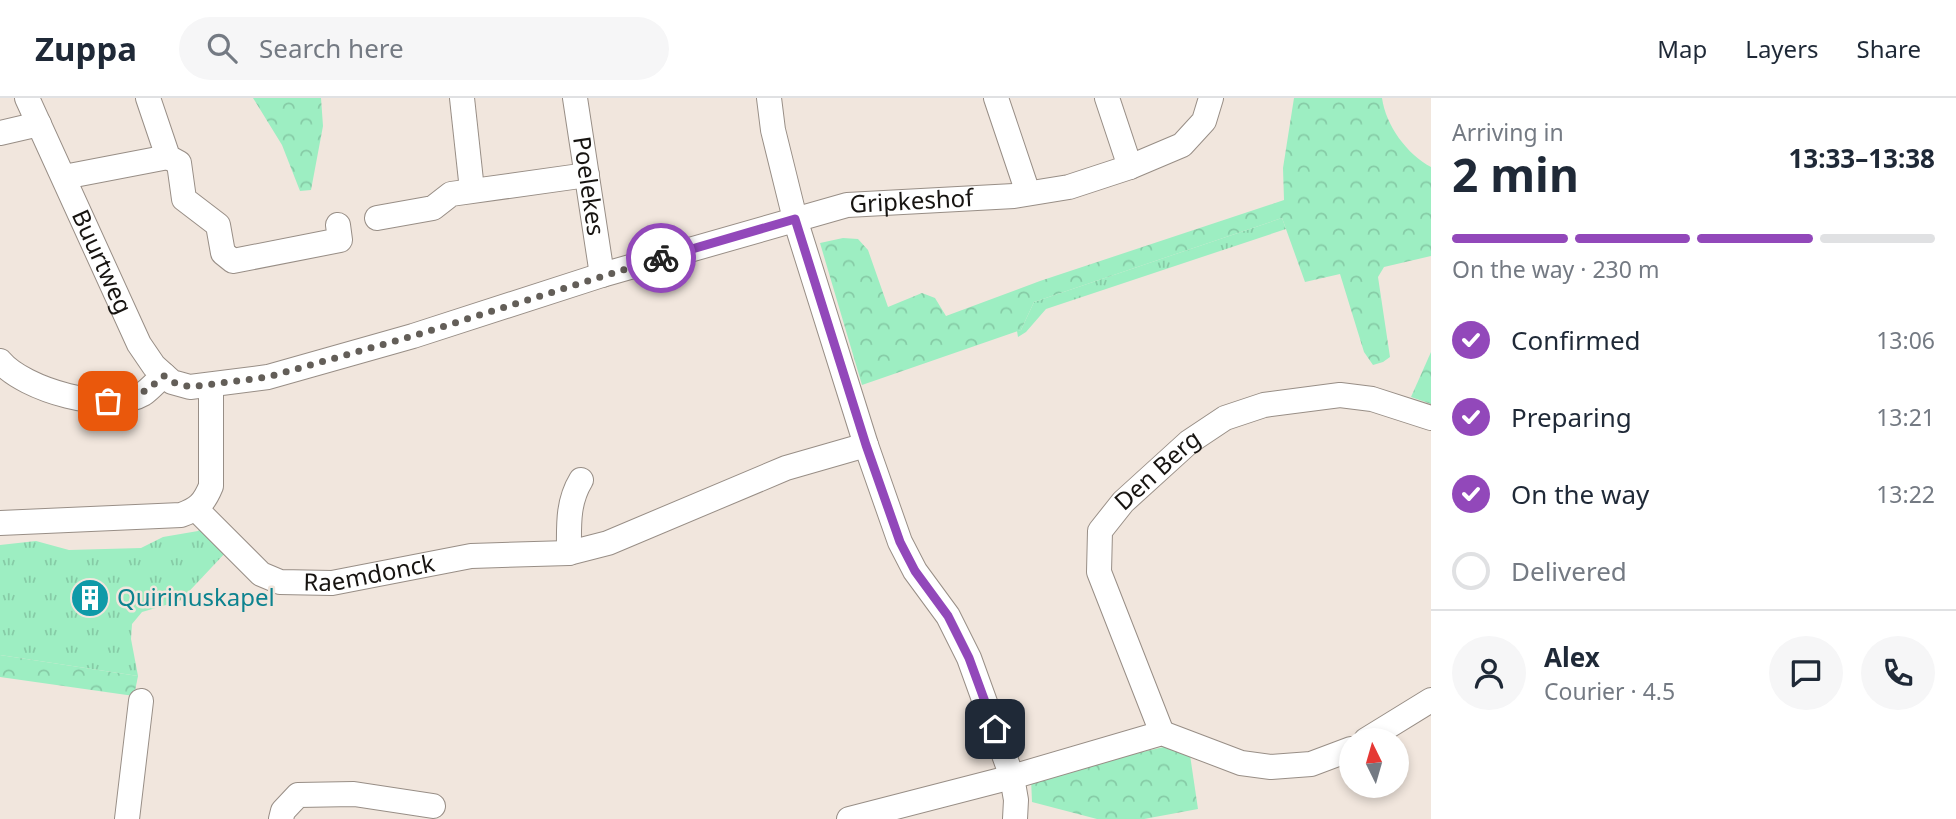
<!DOCTYPE html>
<meta charset="utf-8">
<style>
body{margin:0;font-family:"Noto Sans",sans-serif;background:#f6f6f7;color:#1f2937;height:100vh;display:flex;flex-direction:column;font-size:26px;white-space:nowrap}
*{box-sizing:border-box;margin:0}
p{font-size:23px;color:#747a83}
.icon{flex:none;width:38px;height:38px;fill:none;stroke:currentColor;stroke-width:2;stroke-linecap:round;stroke-linejoin:round}
.map{position:relative;flex:1;overflow:hidden}
.panel{display:flex;flex-direction:column;background:#fff;width:525px}
.panel>*{flex:none}
.needle{width:46px;rotate:355deg}
.buttons{position:absolute;left:1339px;top:630px;display:grid;gap:14px}
.buttons a{display:grid;place-items:center;width:70px;height:70px;border-radius:50%;background:#fff;box-shadow:0 4px 10px #0003;font-size:35px}
.pin{position:absolute;display:grid;place-items:center;width:60px;height:60px;color:#fff;margin:-30px;border-radius:14px;box-shadow:0 4px 10px #0006}
.courier{position:absolute;display:grid;place-items:center;width:70px;height:70px;margin:-35px;border:5px solid #9248ba;border-radius:50%;background:#fff;color:#222;box-shadow:0 2px 9px #0007}
.head em{font-style:normal;font-weight:700}
.head div{display:flex;flex-direction:column-reverse}
.head{display:flex;align-items:center;justify-content:space-between;height:119px;padding:0 21px}
h1{font-size:46px;font-weight:700;line-height:52px}
.bar{display:grid;grid-template-columns:repeat(4,1fr);gap:10px 7px;align-content:center;height:84px;padding:0 21px}
.bar i{height:9px;border-radius:5px;background:#e0e1e3}
.bar .current{background:#9248ba}
.bar p{grid-column:span 4}
.line{display:flex;align-items:center;gap:18px;padding:0 21px;border-top:2px solid #e0e1e3}
.line div{flex:1}
.round{display:grid;place-items:center;flex:none;width:74px;height:74px;border-radius:37px;background:#f6f6f7}
ol{padding:0 21px;list-style:none}
li{display:flex;align-items:center;gap:21px;height:77px}
li p{margin-inline-start:auto}
li .icon{padding:7px;border-radius:50%;background:#9248ba;color:#fff;stroke-width:4}
li:last-child{color:#747a83}
li i{width:38px;height:38px;border:4px solid #e0e1e3;border-radius:50%}
header{display:flex;align-items:center;gap:42px;box-sizing:border-box;height:98px;padding:0 35px;background:#fff;border-bottom:2px solid #e0e1e3}
header strong{font-size:33px}
nav{display:flex;gap:38px;margin-inline-start:auto;font-size:24px}
.search{width:490px;height:63px;background:#f6f6f7;display:flex;align-items:center;gap:18px;box-sizing:border-box;padding:0 24px;border-radius:38px;color:#747a83;font-size:26px}
main{display:flex;flex:1;min-height:0}
.map>svg:first-child{display:block}
.grass{fill:url(#grass-tufts)}
.forest{fill:url(#forest-crowns)}
.lines{fill:none;stroke-linecap:round;stroke-linejoin:round}
.minor-casing{stroke:#988e86;stroke-width:26}
.minor{stroke:#fff;stroke-width:24}
.done{stroke:#635e58;stroke-width:7;stroke-dasharray:0 12.6}
.route{stroke:#9248ba;stroke-width:9}
.labels{text-anchor:middle;stroke-width:5;stroke-linejoin:round;paint-order:stroke}
.street-label{font-size:24px;fill:#171411;stroke:#f1e6dd}
.culture-label{font-size:24px;fill:#0d838f;stroke:#f1e6dd;text-anchor:start}
</style>
<header>
<strong>Zuppa</strong>
<div class="search"><svg class="icon" aria-label="search" viewBox="0 0 24 24"><circle cx="10" cy="10" r="6"/><path d="M15 15l6 6"/></svg>Search here</div>
<nav><a>Map</a><a>Layers</a><a>Share</a></nav>
</header>
<main>
<div class="map">
<svg width="1431" height="721" viewBox="0 0 1431 721">
<defs>
<pattern id="grass-tufts" width="24" height="20" patternUnits="userSpaceOnUse" patternTransform="scale(1.75)"><rect width="24" height="20" fill="#9deec2"/><path d="M3 7l-1-3M5 7V3M7 7l1-3M15 17l-1-3M17 17v-4M19 17l1-3" fill="none" stroke="#86cba6"/></pattern>
<pattern id="forest-crowns" width="20" height="18" patternUnits="userSpaceOnUse" patternTransform="scale(1.75)"><rect width="20" height="18" fill="#9deec2"/><path d="M2 6a3 3 0 1 1 6 0M12 15a3 3 0 1 1 6 0" fill="none" stroke="#86cba6"/></pattern>
</defs>
<rect width="100%" height="100%" fill="#f1e6dd"/>
<g class="grass">
<path d="M 1282,120 L 1286,131 L 1046,211 L 1026,234 L 1018,239 L 1017,233 L 1021,232 L 1034,204 Z"/>
<path d="M 202,429 L 227,453 L 180,503 L 142,514 L 132,526 L 131,541 L 138,578 L 0,557 L 0,447 L 36,443 L 69,452 L 141,450 L 163,439 L 198,433 Z"/>
</g>
<g class="forest">
<path d="M 253,0 L 321,0 L 323,28 L 311,92 L 300,93 L 282,47 Z"/>
<path d="M 1294,0 L 1382,0 C 1386,28 1407,56 1431,69 L 1431,158 L 1384,169 L 1378,179 L 1390,259 L 1383,264 L 1373,267 L 1364,254 L 1340,176 L 1305,184 L 1282,120 L 1034,204 L 1021,232 L 862,287 L 820,145 L 843,140 L 858,141 L 868,152 L 888,209 L 922,195 L 935,200 L 946,218 L 1040,183 L 1284,102 L 1283,70 Z"/>
<path d="M 1431,254 L 1431,306 L 1411,299 Z"/>
<path d="M 0,557 L 138,578 L 134,598 L 0,579 Z"/>
<path d="M 1168,648 L 1190,657 L 1198,711 L 1144,721 L 1097,721 L 1032,704 L 1031,680 Z"/>
</g>
<g class="lines">
<defs>
<g id="minor">
<path id="s1" d="M 27,0 L 139,246 L 154,268 L 164,277 L 172,284 L 190,289 L 268,279 L 413,238 L 602,177 L 847,107 L 1014,98 L 1069,89 L 1130,69 L 1182,47 L 1204,23 L 1211,0"/>
<path d="M 148,0 L 168,59 L 179,65 L 184,101 L 218,127 L 223,155 L 233,163 L 340,142 L 338,127"/>
<path d="M 462,0 L 472,92"/>
<path id="s2" d="M 575,0 L 602,177"/>
<path d="M 769,0 L 773,32 L 795,121 L 866,347 L 900,444 L 915,473 L 948,518 L 969,560 L 1012,679 L 1016,702 L 1015,721"/>
<path d="M 996,0 L 1028,95"/>
<path d="M 1107,0 L 1130,69"/>
<path d="M 0,35 L 39,26"/>
<path d="M 64,79 L 168,59"/>
<path d="M 377,120 L 433,110 L 451,96 L 587,77"/>
<path d="M 0,263 C 24,292 109,316 143,296 C 150,291 157,283 164,277"/>
<path id="s3" d="M 197,412 L 261,476 L 280,484 L 332,485 L 471,458 L 569,455 L 608,445 L 786,370 L 866,347"/>
<path d="M 0,425 L 181,417 C 198,411 204,405 211,388 L 211,287"/>
<path d="M 569,455 C 569,429 567,405 581,382"/>
<path id="s4" d="M 1162,635 L 1099,474 L 1100,433 L 1123,404 L 1189,344 L 1225,320 L 1264,307 L 1340,297 L 1372,301 L 1431,320"/>
<path d="M 1366,642 L 1431,602"/>
<path d="M 127,721 L 141,603"/>
<path d="M 281,721 L 283,713 L 298,697 L 354,696 L 433,708"/>
<path d="M 849,721 L 1012,679 L 1162,635 L 1241,665 L 1271,669 L 1311,666 L 1351,651"/>
</g>
</defs>
<use href="#minor" class="minor-casing"/>
<use href="#minor" class="minor"/>
</g>
<g class="lines">
<path class="done" d="M 108,303 C 135,301 144,295 164,278 L 172,284 L 190,289 L 268,279 L 413,238 L 661,160"/>
<path class="route" d="M 661,160 L 795,121 L 866,347 L 900,444 L 915,473 L 948,518 L 969,560 L 995,631"/>
</g>
<defs>
<symbol id="building-disc" viewBox="-11 -11 22 22"><circle r="9.5" fill="#0f9aa8" stroke="#f1e6dd"/><path d="M-4-6H4V6H1V3H-1V6H-4ZM-2.5-4.3h1.7v1.8h-1.7ZM.8-4.3h1.7v1.8H.8ZM-2.5-1h1.7V.8h-1.7ZM.8-1h1.7V.8H.8Z" fill="#fff"/></symbol>
</defs>
<g fill-rule="evenodd">
<use href="#building-disc" x="68" y="478" width="44" height="44"/>
</g>
<g class="labels">
<g class="street-label">
<text dy="8" stroke="none"><textPath href="#s2" startOffset="89">Poelekes</textPath></text>
<text dy="8" stroke="none"><textPath href="#s1" startOffset="1087">Gripkeshof</textPath></text>
<text dy="8" stroke="none"><textPath href="#s1" startOffset="180">Buurtweg</textPath></text>
<text dy="8" stroke="none"><textPath href="#s4" startOffset="298">Den Berg</textPath></text>
<text dy="8" stroke="none"><textPath href="#s3" startOffset="201">Raemdonck</textPath></text>
</g>
<g class="culture-label">
<text x="117" y="508">Quirinuskapel</text>
</g>
</g>
</svg>
<div class="buttons">
<a><svg class="needle" viewBox="-14 -14 28 28"><path d="M0-13l5 13h-10z" fill="#e53935"/><path d="M0 13l5-13h-10z" fill="#747a83"/></svg></a>
</div>
<div class="pin" style="left:108px;top:303px;background:#ea580c"><svg class="icon" aria-label="bag" viewBox="0 0 24 24"><path d="M5 8h14l-1 12H6zM9 8a3 3 0 0 1 6 0"/></svg></div>
<div class="pin" style="left:995px;top:631px;background:#1f2937"><svg class="icon" aria-label="home" viewBox="0 0 24 24"><path d="M3 11l9-7 9 7M6 9v11h12V9"/></svg></div>
<div class="courier" style="left:661px;top:160px"><svg class="icon" aria-label="bike" viewBox="0 0 24 24"><circle cx="6" cy="16" r="4"/><circle cx="18" cy="16" r="4"/><path d="M6 16l4-8h5l3 8M10 8l3 8H6M13 5h3"/></svg></div>
</div>
<section class="panel">
<div class="head"><div><h1>2 min</h1><p>Arriving in</p></div><em>13:33–13:38</em></div>
<div class="bar"><i class="current"></i><i class="current"></i><i class="current"></i><i></i><p>On the way · 230 m</p></div>
<ol>
<li><svg class="icon" aria-label="check" viewBox="0 0 24 24"><path d="M5 12l5 5 9-10"/></svg>Confirmed<p>13:06</p></li>
<li><svg class="icon" aria-label="check" viewBox="0 0 24 24"><path d="M5 12l5 5 9-10"/></svg>Preparing<p>13:21</p></li>
<li><svg class="icon" aria-label="check" viewBox="0 0 24 24"><path d="M5 12l5 5 9-10"/></svg>On the way<p>13:22</p></li>
<li><i></i>Delivered</li>
</ol>
<div class="line" style="height:126px"><a class="round"><svg class="icon" aria-label="person" viewBox="0 0 24 24"><circle cx="12" cy="8" r="4"/><path d="M4 21q1-7 8-7t8 7"/></svg></a><div><b>Alex</b><p>Courier · 4.5</p></div><a class="round"><svg class="icon" aria-label="chat" viewBox="0 0 24 24"><path d="M4 5h16v11H9l-5 4z"/></svg></a><a class="round"><svg class="icon" aria-label="phone" viewBox="0 0 24 24"><path d="M5 4h4l2 5-3 2q2 4 5 5l2-3 5 2v4C11 20 4 13 5 4z"/></svg></a></div>
</section>
</main>
